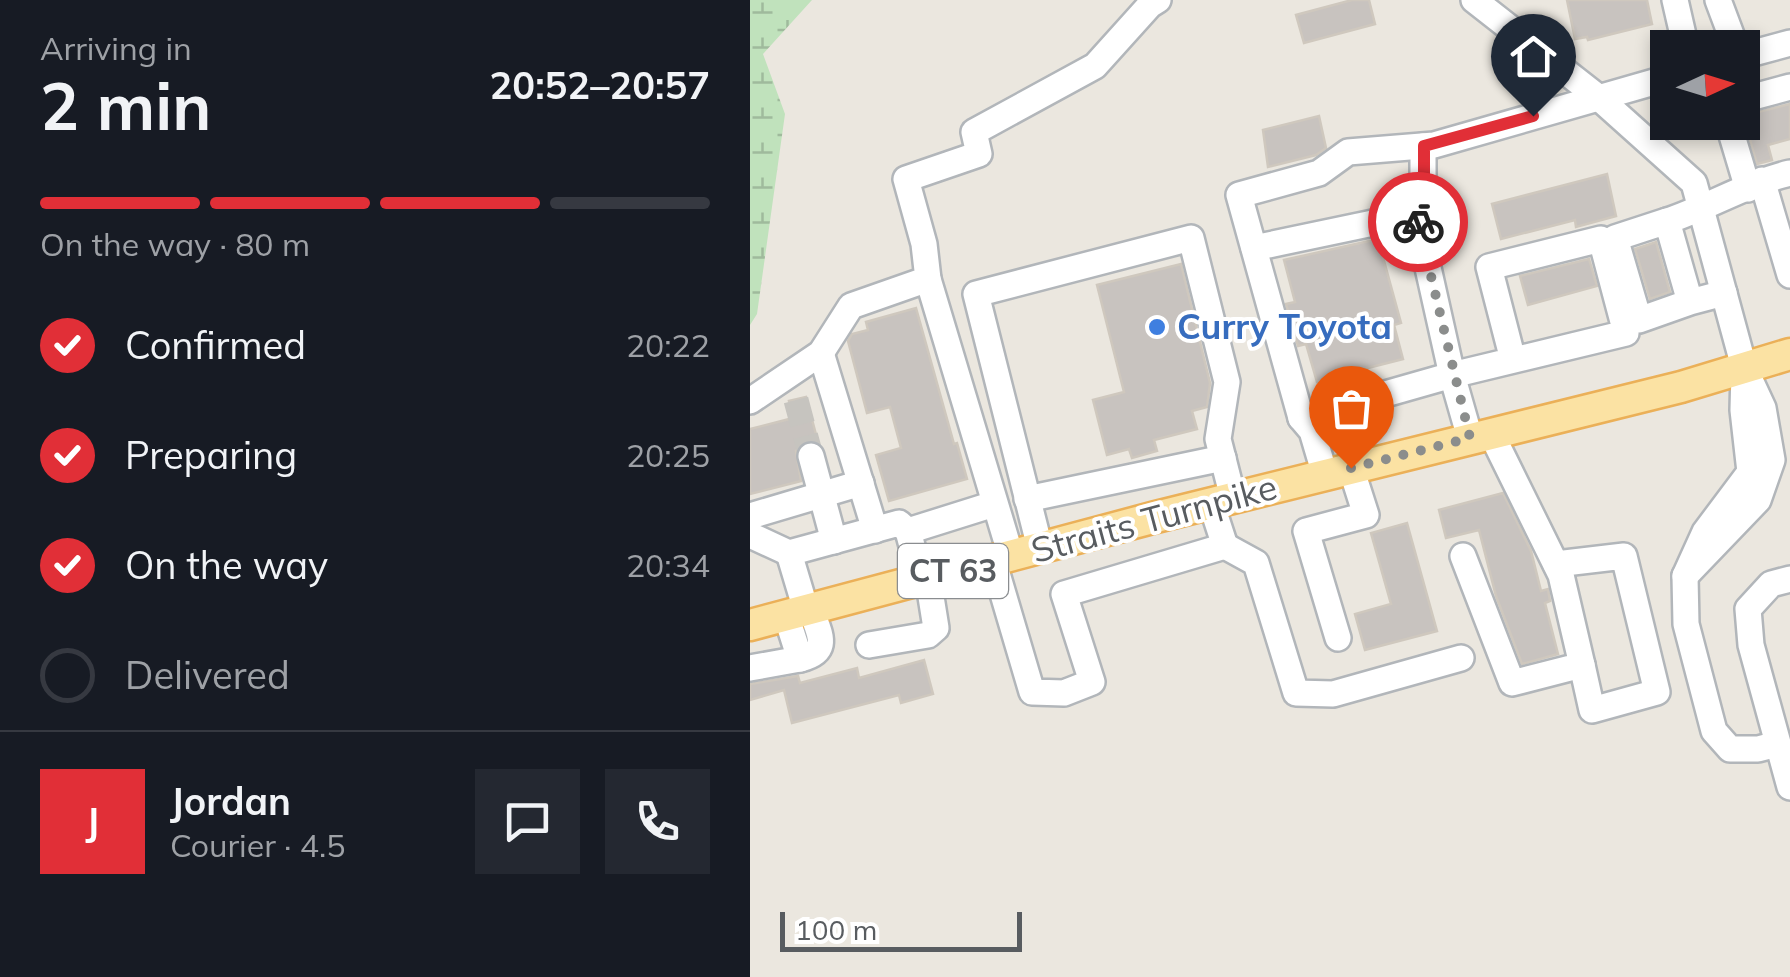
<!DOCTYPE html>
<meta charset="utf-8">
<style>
body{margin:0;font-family:Mulish,sans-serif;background:#242831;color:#f1f3f6;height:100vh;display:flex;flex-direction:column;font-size:38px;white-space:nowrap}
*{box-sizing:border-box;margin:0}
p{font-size:32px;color:#9ea1a6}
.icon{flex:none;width:55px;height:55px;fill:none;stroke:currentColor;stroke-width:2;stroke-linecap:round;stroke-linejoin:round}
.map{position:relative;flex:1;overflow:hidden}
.drawer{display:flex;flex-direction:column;background:#171b24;width:750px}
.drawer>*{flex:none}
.needle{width:65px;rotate:86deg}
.fabs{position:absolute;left:900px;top:30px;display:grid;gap:20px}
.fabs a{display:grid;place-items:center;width:110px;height:110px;border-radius:0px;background:#171b24;box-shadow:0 5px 15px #0003;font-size:50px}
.scale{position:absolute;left:30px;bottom:25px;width:242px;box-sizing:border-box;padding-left:10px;border:5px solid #585c60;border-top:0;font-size:28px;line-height:35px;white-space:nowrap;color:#585c60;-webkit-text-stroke:8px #fff;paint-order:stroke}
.pin{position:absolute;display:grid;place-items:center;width:85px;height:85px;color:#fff;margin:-102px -42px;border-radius:50% 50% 50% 0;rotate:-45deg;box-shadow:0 0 10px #0007}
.pin .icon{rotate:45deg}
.courier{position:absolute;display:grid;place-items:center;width:100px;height:100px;margin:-50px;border:8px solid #e12f37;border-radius:50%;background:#fff;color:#222;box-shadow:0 2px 12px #0007}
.head em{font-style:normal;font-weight:700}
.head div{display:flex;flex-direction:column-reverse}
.head{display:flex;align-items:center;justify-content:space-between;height:170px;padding:0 40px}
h1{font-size:65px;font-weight:700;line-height:75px}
.bar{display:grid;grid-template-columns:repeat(4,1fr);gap:15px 10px;align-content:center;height:120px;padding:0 40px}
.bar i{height:12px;border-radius:8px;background:#363941}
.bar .selected{background:#e12f37}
.bar p{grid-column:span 4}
.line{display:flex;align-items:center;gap:25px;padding:0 40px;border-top:2px solid #363941}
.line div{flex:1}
.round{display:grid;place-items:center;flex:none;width:105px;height:105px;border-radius:0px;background:#242831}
ol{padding:0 40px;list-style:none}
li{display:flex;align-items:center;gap:30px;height:110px}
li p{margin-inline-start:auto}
li .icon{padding:10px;border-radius:50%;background:#e12f37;color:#fff;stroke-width:4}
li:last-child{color:#9ea1a6}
li i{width:55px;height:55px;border:5px solid #363941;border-radius:50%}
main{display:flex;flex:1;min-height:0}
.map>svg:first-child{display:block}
.wetland{fill:url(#wetland-marsh)}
.building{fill:#c8c3bf;stroke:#cfc8be;stroke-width:2.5}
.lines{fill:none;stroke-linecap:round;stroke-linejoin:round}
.minor-tunnel{stroke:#c6c4bf;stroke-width:25;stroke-dasharray:25 12;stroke-linecap:butt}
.minor-casing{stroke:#b2b6ba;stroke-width:30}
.major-casing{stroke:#ebb058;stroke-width:35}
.minor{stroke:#fff;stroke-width:25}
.major{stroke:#fbe2a3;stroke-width:30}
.done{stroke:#8b8d8c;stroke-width:10;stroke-dasharray:0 18}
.route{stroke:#e12f37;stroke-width:12}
.shop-dot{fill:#3f7fe0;stroke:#fff;stroke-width:4}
.labels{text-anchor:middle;stroke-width:8;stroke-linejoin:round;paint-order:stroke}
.shield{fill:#fff;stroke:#8a8d90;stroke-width:2.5}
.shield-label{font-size:32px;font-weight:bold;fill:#585c60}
.shop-label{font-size:35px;font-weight:bold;fill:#366cbe;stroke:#fff;text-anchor:start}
.street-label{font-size:35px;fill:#585c60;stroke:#fff}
</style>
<main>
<section class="drawer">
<div class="head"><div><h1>2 min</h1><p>Arriving in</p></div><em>20:52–20:57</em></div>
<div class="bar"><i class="selected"></i><i class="selected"></i><i class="selected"></i><i></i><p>On the way · 80 m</p></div>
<ol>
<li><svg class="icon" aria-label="check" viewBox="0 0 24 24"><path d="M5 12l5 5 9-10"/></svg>Confirmed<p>20:22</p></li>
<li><svg class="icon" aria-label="check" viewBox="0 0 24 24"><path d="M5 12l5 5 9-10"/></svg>Preparing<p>20:25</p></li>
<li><svg class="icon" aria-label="check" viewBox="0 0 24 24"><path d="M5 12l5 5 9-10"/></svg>On the way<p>20:34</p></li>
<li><i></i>Delivered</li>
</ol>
<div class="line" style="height:180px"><b class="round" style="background:#e12f37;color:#fff">J</b><div><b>Jordan</b><p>Courier · 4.5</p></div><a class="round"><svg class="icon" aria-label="chat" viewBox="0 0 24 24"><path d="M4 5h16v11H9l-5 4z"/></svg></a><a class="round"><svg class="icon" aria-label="phone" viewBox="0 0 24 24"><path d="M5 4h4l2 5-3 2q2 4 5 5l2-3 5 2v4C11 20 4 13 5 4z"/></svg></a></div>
</section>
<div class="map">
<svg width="1040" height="977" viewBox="0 0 1040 977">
<defs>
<pattern id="wetland-marsh" width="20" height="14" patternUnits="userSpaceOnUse" patternTransform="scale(2.5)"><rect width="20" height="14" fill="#c0e2bc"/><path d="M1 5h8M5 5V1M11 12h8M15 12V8" fill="none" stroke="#9fba9c"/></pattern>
</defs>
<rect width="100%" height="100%" fill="#ebe7df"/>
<path class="wetland" d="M 0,0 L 62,0 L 13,54 L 35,114 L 7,314 L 0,325 Z"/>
<g class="building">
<path d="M 602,0 L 619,0 L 625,24 L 554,43 L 546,15 Z"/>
<path d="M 817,0 L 897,0 L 902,24 L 838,40 L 837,37 L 825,39 Z"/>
<path d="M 1040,104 L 1040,139 L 1018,145 L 1022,160 L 1007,164 L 993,116 Z"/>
<path d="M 569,116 L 576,148 L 566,155 L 518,167 L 513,130 Z"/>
<path d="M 857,174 L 866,216 L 826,227 L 825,220 L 751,239 L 742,204 Z"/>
<path d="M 628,239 L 651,323 L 644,325 L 653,359 L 610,370 L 611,373 L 567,382 L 556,344 L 548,346 L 536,304 L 545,302 L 534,260 Z"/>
<path d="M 906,242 L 920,292 L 900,299 L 885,249 Z"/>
<path d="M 839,259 L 847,286 L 778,305 L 770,276 Z"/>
<path d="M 431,264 L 460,383 L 457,407 L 442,411 L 447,429 L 404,440 L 407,451 L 382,458 L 379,449 L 357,455 L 343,400 L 374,392 L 347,285 Z"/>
<path d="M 166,308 L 204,444 L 207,443 L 217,479 L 139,501 L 126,455 L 151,448 L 140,407 L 117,413 L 98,341 L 102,334 L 118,330 L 116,322 Z"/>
<path d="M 56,397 L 68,442 L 56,441 L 46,451 L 51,481 L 0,494 L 0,429 L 43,418 L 39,401 Z"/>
<path d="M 753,493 L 781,551 L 791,591 L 798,589 L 800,601 L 795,603 L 808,654 L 772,664 L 746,596 L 729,530 L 696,538 L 689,510 Z"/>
<path d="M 657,523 L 687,631 L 615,650 L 605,614 L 641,604 L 621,533 Z"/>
<path d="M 174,660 L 183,694 L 151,703 L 149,695 L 42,723 L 34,690 L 0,700 L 0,684 L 48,676 L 50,683 L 107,668 L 109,678 Z"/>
</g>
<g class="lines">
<path class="minor-tunnel" d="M 46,400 L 61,456"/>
<defs>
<g id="minor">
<path d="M 724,0 L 848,97 L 944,183 L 994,367 L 1013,408 L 1022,460 L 1008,500 L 935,576"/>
<path d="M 925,0 L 936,48"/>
<path d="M 968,0 L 986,48"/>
<path d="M 992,56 L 1040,43"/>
<path d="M 992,100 L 1040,87"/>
<path d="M 978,122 L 998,189"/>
<path d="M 673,146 L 673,185 L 666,214 L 702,375 L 876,333 L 851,239 L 739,267 L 763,360"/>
<path d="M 1012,180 L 1040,275"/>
<path d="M 917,221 C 959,207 998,183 1040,173"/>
<path d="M 504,248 L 666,214"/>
<path d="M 178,279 L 261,556"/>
<path d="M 940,302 L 889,320 L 865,238 L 917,221 L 940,302 L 974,293"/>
<path d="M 71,353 L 125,530"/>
<path d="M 994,372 L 993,410 L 1000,472 L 955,532 L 935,576 L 936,624 L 964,731 L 980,749 L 1008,749 L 1027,744"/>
<path d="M 0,401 L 71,353 L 101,306 L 178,279 L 174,244 L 156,179 L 229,154 L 224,132 L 345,66 L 400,5 L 408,0"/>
<path d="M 551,418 L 702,375 L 720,438"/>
<path d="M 61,456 L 84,541"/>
<path d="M 575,475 L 562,431 L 551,418 L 489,195 L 569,173 L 598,152 L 684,145 L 918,78"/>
<path d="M 277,499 L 473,458"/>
<path d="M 0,516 L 111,483"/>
<path d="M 158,531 L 244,504"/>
<path d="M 0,535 L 39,553"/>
<path d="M 475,546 L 506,563 L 546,693 L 583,694 L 711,658"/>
<path d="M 290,548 L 226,294 L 441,238 L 477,382 L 468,439 L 483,498"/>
<path d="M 713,556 L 762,683 L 832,665 L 811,575 L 741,433"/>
<path d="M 243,560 L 282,692 L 314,693 L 342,682 L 314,594 L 475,546 L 461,503"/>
<path d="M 806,564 L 874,556 L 907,692 L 842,710 L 832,665"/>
<path d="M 1040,579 L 1021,584 L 998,609 L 1001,645 L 1040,787"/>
<path d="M 56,610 L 39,553 L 149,523 L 158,531 L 171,579"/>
<path d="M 36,615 L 50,659 C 82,651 69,634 61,609"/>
<path d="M 588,638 L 556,531 L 616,515 L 601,468"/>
<path d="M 119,645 L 178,635 L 186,628 L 178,578"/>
<path d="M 0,668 L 50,659"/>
</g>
<path id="major" d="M 0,625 L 406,517 L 931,387 L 1040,354"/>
</defs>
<use href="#minor" class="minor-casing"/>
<use href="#major" class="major-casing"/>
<use href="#minor" class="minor"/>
<use href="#major" class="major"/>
</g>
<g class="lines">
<path class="done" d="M 601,468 L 720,438 L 668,222"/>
<path class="route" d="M 668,222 L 666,214 L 674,185 L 674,146 L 783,116"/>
</g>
<circle class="shop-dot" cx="407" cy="327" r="10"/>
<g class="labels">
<rect class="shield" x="148" y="544" width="110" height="54" rx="8"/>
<g class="shield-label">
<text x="203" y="582">CT 63</text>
</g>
<g class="shop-label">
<text x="427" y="339">Curry Toyota</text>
</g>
<g class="street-label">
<text transform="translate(404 519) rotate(-15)" y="12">Straits Turnpike</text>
</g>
</g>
</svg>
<div class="fabs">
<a><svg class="needle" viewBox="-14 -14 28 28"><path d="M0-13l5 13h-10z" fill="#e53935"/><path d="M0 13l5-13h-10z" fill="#9ea1a6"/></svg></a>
</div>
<div class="scale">100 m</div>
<div class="pin" style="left:601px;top:468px;background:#ea580c"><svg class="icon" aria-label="bag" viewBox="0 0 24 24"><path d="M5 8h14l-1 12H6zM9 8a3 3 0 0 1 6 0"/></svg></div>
<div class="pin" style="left:783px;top:116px;background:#1f2937"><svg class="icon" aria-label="home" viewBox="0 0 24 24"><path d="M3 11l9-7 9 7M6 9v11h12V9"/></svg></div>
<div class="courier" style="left:668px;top:222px"><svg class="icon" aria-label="bike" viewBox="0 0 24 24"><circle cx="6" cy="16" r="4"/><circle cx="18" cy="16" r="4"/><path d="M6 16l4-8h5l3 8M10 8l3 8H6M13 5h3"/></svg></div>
</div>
</main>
